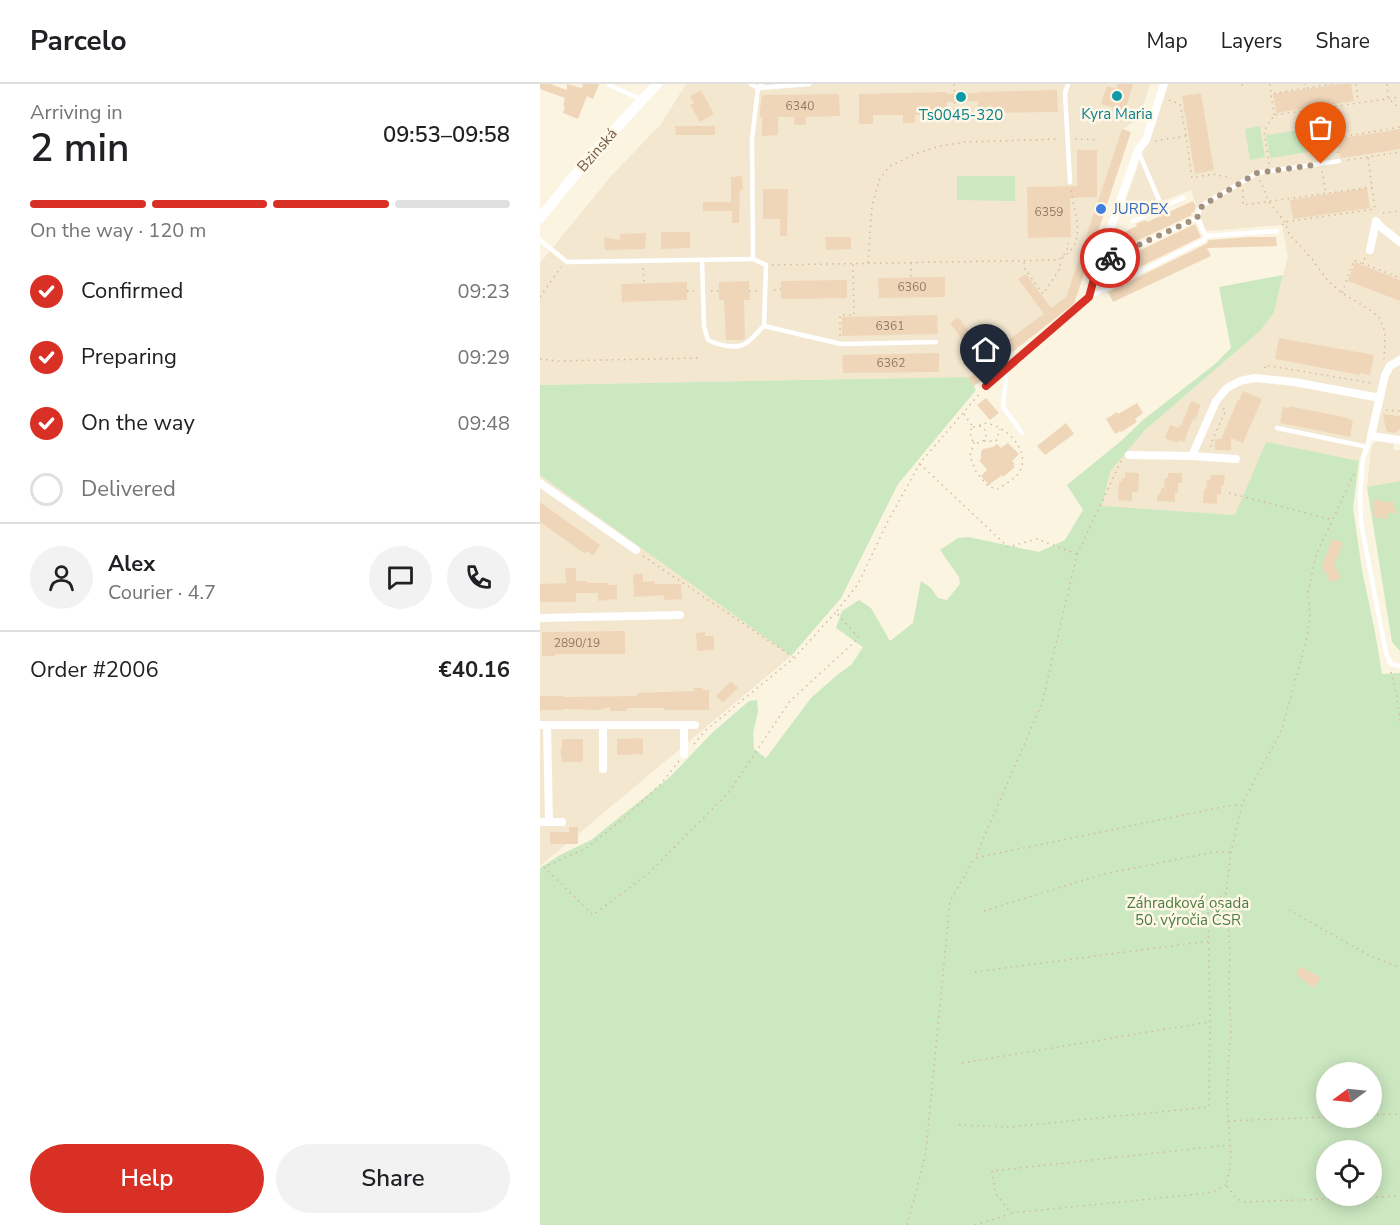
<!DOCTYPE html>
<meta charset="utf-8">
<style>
body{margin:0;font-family:"Nunito Sans",sans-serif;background:#f2f2f2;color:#202124;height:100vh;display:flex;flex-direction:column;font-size:22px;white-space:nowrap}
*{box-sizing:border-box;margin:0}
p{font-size:20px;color:#757577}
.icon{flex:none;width:33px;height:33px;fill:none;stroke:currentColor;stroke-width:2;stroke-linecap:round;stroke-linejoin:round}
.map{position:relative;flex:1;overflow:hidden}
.side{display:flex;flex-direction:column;background:#fff;width:540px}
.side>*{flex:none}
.needle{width:39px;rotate:255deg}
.tools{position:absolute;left:776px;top:978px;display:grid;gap:12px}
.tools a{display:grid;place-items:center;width:66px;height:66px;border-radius:50%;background:#fff;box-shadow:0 3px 15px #0003;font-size:30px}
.pin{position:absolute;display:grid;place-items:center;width:51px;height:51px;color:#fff;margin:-62px -26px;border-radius:50% 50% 50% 0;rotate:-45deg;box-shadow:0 0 6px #0007}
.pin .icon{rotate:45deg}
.courier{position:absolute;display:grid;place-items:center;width:60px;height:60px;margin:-30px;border:4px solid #d93025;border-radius:50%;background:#fff;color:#222;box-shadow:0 2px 8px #0007}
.overview em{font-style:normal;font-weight:600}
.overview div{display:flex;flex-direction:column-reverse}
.overview{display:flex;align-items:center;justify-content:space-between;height:102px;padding:0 30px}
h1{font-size:39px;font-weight:600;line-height:45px}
.bar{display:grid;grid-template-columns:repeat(4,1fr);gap:9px 6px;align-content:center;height:72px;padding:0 30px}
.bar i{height:8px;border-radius:4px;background:#e0e0e0}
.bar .selected{background:#d93025}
.bar p{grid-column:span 4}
.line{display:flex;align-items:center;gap:15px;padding:0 30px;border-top:2px solid #e0e0e0}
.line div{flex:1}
.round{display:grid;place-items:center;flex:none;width:63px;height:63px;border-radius:32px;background:#f2f2f2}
ol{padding:0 30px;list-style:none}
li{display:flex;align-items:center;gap:18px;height:66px}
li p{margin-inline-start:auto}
li .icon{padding:6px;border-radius:50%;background:#d93025;color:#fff;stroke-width:4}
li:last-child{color:#757577}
li i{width:33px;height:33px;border:3px solid #e0e0e0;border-radius:50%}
.button{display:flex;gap:12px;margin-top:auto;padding:12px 30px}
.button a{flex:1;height:69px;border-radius:36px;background:#d93025;color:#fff;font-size:24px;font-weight:600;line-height:69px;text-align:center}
.button a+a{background:#f2f2f2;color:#202124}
header{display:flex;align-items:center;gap:36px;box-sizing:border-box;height:84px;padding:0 30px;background:#fff;border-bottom:2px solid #e0e0e0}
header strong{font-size:28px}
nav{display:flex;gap:33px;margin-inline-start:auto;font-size:21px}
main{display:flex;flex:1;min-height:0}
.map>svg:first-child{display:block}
.residential{fill:#f3e7d0}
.green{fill:#cbe8c0;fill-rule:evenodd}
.building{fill:#f0d6b9}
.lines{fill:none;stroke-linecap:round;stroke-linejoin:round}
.path{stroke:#d4b99d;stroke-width:1.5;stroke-dasharray:1.5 4.5;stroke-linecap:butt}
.service{stroke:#fff;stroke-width:4.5}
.minor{stroke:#fff;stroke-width:8}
.tertiary{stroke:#fff;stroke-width:10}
.done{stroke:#a2917e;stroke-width:6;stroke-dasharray:0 10.8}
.route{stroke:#d93025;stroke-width:8}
.culture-dot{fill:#0f9aa8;stroke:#fff8e7;stroke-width:2}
.shop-dot{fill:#3f7fe0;stroke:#fff8e7;stroke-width:2}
.labels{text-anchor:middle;stroke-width:5;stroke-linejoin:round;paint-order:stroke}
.number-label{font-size:12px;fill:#927a65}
.culture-label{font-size:15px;fill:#0d838f;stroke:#fff8e7}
.street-label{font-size:15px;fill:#725c49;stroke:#fff8e7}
.shop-label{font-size:15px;fill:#366cbe;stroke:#fff8e7;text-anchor:start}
.park-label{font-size:15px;fill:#4e7d44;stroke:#fff8e7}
</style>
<header>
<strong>Parcelo</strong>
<nav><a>Map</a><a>Layers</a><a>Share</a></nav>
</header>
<main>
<section class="side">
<div class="overview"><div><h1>2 min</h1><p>Arriving in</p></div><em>09:53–09:58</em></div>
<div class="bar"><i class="selected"></i><i class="selected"></i><i class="selected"></i><i></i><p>On the way · 120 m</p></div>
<ol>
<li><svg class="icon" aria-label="check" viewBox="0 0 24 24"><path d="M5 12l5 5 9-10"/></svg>Confirmed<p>09:23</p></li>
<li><svg class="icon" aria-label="check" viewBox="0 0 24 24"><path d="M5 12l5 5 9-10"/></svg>Preparing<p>09:29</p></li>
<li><svg class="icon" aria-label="check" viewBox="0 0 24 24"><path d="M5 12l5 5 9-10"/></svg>On the way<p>09:48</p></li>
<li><i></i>Delivered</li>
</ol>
<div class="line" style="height:108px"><a class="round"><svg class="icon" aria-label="person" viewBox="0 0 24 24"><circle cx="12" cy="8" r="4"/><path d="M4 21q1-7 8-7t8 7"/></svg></a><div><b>Alex</b><p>Courier · 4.7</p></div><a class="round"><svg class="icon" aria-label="chat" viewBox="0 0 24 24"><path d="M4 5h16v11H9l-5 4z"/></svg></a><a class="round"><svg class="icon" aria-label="phone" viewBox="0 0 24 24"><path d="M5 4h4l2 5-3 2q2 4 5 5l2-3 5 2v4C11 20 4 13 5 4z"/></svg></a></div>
<div class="line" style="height:78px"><div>Order #2006</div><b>€40.16</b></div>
<div class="button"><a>Help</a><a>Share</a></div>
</section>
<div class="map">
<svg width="860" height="1141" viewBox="0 0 860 1141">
<rect width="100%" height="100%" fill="#fbf4e1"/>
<g class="residential">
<path d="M 146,0 L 610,0 L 599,34 L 582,46 L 526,213 L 429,293 L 0,301 L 0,179 L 72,91 L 121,40 Z"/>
<path d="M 627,0 L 860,0 L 860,355 L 827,353 L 819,377 L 726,359 L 695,431 L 562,423 L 570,388 L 604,347 L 721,246 L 734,227 L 748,173 L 742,141 L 666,147 L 651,106 L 580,133 Z"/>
<path d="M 836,357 L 854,360 L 854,366 L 860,366 L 860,397 L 827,403 L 831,365 L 833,360 Z"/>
<path d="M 0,391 L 251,572 L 0,782 Z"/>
</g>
<g class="green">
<path d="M 720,42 L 725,73 L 710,76 L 705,45 Z"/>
<path d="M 766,45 L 769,68 L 730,74 L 726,51 Z"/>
<path d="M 417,92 L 475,92 L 475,117 L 417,116 Z"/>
<path d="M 743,191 L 734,228 L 721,246 L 604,347 L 570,388 L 562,422 L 695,431 L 726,358 L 819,377 L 813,424 L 822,486 L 835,548 L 842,590 L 860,589 L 860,1141 L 0,1141 L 0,784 L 20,771 L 51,756 L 130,693 L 172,649 L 209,617 L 217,616 L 218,628 L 213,649 L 214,665 L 226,674 L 271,614 L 296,592 L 312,580 L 323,563 L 296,544 L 302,527 L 319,516 L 331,524 L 350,557 L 373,539 L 381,497 L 391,504 L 398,514 L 407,516 L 420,500 L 419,493 L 400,466 L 418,454 L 428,453 L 499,468 L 525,456 L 543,426 L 527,401 L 581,357 L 603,336 L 675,280 L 691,264 L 679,203 ZM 786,988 L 831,988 L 831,1034 L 786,1034 ZM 786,1066 L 831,1066 L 831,1112 L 786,1112 Z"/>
<path d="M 429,293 L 436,306 L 358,400 L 301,514 L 251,572 L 0,391 L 0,301 Z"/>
<path d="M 860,397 L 860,567 L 852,558 L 827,403 Z"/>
</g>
<g class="building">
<path d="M 0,0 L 10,0 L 27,6 L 27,0 L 42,4 L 43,0 L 59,0 L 53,15 L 47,12 L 38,35 L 23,29 L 25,23 L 23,22 L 25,14 L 0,5 Z"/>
<path d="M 578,0 L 593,0 L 585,27 L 561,20 L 567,2 L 576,5 Z"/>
<path d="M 800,0 L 811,0 L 814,17 L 736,29 L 733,10 Z"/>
<path d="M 161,6 L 174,30 L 160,38 L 150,21 L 154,19 L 150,12 Z"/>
<path d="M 517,6 L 518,28 L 438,29 L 438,17 L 407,18 L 407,30 L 375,31 L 375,39 L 363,39 L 363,31 L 333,31 L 333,40 L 319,40 L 319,10 L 407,8 L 407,10 L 438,9 L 438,8 Z"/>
<path d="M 661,9 L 674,86 L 655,90 L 642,12 Z"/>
<path d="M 299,10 L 300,32 L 266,33 L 266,41 L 254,41 L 254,33 L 238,33 L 238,51 L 222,52 L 222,33 L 220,33 L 220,26 L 222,11 Z"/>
<path d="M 135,42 L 175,42 L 175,51 L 136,51 Z"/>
<path d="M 582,45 L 591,48 L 534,220 L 463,275 L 465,278 L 434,302 L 428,294 L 443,283 L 410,239 L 418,233 L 447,271 L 504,230 L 478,195 L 486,190 L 511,224 L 526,213 Z"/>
<path d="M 860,45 L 860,65 L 802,74 L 800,73 L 797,55 Z"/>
<path d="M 537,66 L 557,66 L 557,113 L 530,114 L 531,153 L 488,154 L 487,103 L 537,102 Z"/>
<path d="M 202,92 L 203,106 L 200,106 L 199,139 L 192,139 L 192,127 L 163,127 L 163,118 L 191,118 L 191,93 Z"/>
<path d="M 827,104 L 830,124 L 753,135 L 750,116 Z"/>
<path d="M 223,105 L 248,105 L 247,152 L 240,152 L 240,135 L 223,135 Z"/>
<path d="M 653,117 L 656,123 L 654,128 L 651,129 L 652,131 L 586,162 L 580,150 L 597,142 L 596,140 L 606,136 L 607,138 Z"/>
<path d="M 655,140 L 661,153 L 573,196 L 567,182 Z"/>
<path d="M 121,148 L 150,148 L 150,164 L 121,165 Z"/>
<path d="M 106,149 L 105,165 L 65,166 L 64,153 L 80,156 L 80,150 Z"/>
<path d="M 285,153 L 311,153 L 311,165 L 286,166 Z"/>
<path d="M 710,153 L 736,153 L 737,162 L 667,164 L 671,172 L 573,218 L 568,208 L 666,160 L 669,156 Z"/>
<path d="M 815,178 L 860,196 L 860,217 L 808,197 Z"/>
<path d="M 405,193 L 405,213 L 339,214 L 338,194 Z"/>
<path d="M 307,196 L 307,214 L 241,215 L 241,197 Z"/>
<path d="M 209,197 L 210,216 L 204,216 L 205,255 L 202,256 L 186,256 L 184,216 L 179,216 L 179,198 Z"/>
<path d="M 147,198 L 147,216 L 82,218 L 81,200 Z"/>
<path d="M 397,231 L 398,250 L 302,252 L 302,233 Z"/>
<path d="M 739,254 L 834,271 L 830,291 L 820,289 L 820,291 L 735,275 Z"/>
<path d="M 399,269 L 399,288 L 303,289 L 302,271 Z"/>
<path d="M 703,307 L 722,315 L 703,359 L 691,354 L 691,366 L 675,366 L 675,355 L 681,355 L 698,316 L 699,316 Z"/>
<path d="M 446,314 L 459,329 L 450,336 L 437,321 Z"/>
<path d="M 651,317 L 661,321 L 655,336 L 653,335 L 644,358 L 639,356 L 638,359 L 625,354 L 630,341 L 639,344 L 640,341 L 641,342 Z"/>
<path d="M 597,319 L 603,329 L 595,335 L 597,338 L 581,348 L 580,347 L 575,350 L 566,335 L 577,328 L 578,330 Z"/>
<path d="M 749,322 L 809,334 L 808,335 L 813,336 L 810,353 L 740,339 L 743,323 L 749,324 Z"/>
<path d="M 843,330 L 860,332 L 860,345 L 855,349 L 849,348 L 846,346 Z"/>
<path d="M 526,339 L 534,350 L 505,371 L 497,362 Z"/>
<path d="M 468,359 L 479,370 L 472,377 L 475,380 L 473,382 L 475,383 L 463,393 L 462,391 L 449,401 L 441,392 L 447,386 L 439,376 L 441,375 L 441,368 L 443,365 L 453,363 L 457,360 L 461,364 Z"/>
<path d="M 585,388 L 599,389 L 598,408 L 592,408 L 592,417 L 578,416 L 579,397 L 582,398 L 582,394 L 585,394 Z"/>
<path d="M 628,389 L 642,389 L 642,399 L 638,399 L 638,409 L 635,409 L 635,418 L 617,417 L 617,412 L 621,408 L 621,404 L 624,404 L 625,394 L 628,394 Z"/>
<path d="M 671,391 L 685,391 L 684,401 L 681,401 L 681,411 L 677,410 L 677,420 L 663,419 L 664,405 L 666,406 L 667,396 L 670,396 Z"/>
<path d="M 833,416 L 841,416 L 841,418 L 853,418 L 853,423 L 859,429 L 848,429 L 847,435 L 833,433 Z"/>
<path d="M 0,418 L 60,461 L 53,472 L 47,467 L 45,470 L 0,438 Z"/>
<path d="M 792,455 L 803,459 L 794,481 L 801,493 L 791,499 L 782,482 Z"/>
<path d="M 25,484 L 36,484 L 36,497 L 47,497 L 47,499 L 69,499 L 69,501 L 77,501 L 77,515 L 58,517 L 58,509 L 36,509 L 36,518 L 0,518 L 0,500 L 26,499 Z"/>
<path d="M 93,490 L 103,490 L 103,498 L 115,497 L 115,500 L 141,500 L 142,515 L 124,516 L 124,511 L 94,513 Z"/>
<path d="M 85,547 L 85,570 L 15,570 L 15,572 L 2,572 L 2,548 Z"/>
<path d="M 165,548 L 165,552 L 174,552 L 174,566 L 157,567 L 156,549 Z"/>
<path d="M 191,597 L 198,604 L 183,619 L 176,612 Z"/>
<path d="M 154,604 L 163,604 L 163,606 L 169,606 L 169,626 L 124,626 L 124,624 L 87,624 L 87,627 L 70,627 L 70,623 L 59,626 L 24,625 L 24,626 L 0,626 L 0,612 L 23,612 L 23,613 L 97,612 L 97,609 L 154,607 Z"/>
<path d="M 103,654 L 103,670 L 77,671 L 77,655 Z"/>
<path d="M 22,655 L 43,655 L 43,678 L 22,678 L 20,665 L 22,665 Z"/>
<path d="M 29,743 L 38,743 L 38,760 L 10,760 L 10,748 L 29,748 Z"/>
<path d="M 760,882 L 781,894 L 773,904 L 756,890 Z"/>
</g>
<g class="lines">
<g class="path">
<path d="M 414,0 L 415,34"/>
<path d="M 702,0 L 703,3"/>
<path d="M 730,0 L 731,9"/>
<path d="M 816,0 L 818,17"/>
<path d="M 847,0 L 848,14 L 860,25"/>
<path d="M 767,4 L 792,0"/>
<path d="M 629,16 L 640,20 L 646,52"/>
<path d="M 734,31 L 731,10 L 766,4 L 765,0"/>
<path d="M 535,55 L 558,56"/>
<path d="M 615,57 L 646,52 L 652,94 L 673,90 L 692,94"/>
<path d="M 798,69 L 796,54 L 860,43"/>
<path d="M 828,74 L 835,125"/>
<path d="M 808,76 L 860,68"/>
<path d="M 729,80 L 724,47 L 734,31 L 860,13"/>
<path d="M 782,87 L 786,109"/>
<path d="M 720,96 L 729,118 L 745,138 L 749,150 L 772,175 L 788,197 L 802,209 L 830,226 L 839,233 L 845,248 L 844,275"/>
<path d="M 703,106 L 703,121 L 832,103"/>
<path d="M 843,129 L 860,127"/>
<path d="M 742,141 L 745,138 L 835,125"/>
<path d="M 522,174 C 549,156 533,130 531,104"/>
<path d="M 825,174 L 822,179 L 860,194"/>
<path d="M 484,178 L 485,185 L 503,210 L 521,183 L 519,177"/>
<path d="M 328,179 L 332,122 L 340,94 L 350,82 L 375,70 L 400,62 L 425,58 L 518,55"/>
<path d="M 371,179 L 371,194"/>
<path d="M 232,181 L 519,176 L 527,167 L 528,159"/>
<path d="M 103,184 L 104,199"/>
<path d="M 234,206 L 241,205"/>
<path d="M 147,207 L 154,207"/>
<path d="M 171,207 L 179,207"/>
<path d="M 209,207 L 217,207"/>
<path d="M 802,209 L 814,176 L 821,179"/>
<path d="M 0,213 L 21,183"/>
<path d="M 300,252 L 300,231 L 314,231 L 313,180"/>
<path d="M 0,275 L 18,277 L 160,274"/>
<path d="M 725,284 L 725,281 L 832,299"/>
<path d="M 846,326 L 860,327"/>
<path d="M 424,330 L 433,343 L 430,347 L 431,355 C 437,361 442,360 446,353 L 445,346 L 439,342 L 433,343"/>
<path d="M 444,357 L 456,357 L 460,345"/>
<path d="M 434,358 L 430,372 L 436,388 L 449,403 L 458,405 C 465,400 476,395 480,387 C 491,365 464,340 443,339 L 439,342"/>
<path d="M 671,363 L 671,359 L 686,326 L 683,325"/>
<path d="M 581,377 L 537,471 L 502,619 L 435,774 L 687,722 L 701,721"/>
<path d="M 380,380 L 468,463 L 497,455 L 537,470"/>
<path d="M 814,390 L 776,471 L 768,508 L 770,534 L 767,554 L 742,645 L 702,720 L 691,768 L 686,809 L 690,866 L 689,899 L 691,949 L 688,983 L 687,1018 L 691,1072 L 689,1089 L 686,1101 L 697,1115 L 705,1118 L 860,1112"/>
<path d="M 689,409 L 793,436"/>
<path d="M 103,472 L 253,573"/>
<path d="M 851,588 L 857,613 L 860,637"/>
<path d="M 154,660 L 166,646 L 254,574 L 296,528"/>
<path d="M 139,677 L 121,700 L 83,735 L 45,765 L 4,783 L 53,831 L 108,790 L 189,708 L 250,617 L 319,554 L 296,528 L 318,500 L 348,437 L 380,379 L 441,308"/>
<path d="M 749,826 L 830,872 L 860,884"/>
<path d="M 444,827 L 564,790 L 674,768 L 690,768"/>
<path d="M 435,888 L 668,857"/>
<path d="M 422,979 L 669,938"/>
<path d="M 831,1031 L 860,1030"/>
<path d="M 688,1037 L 786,1033"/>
<path d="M 419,1041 L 470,1043 L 669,1023 L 670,937 L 668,820 L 686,809"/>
<path d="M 686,1101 L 673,1108 L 660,1110 L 471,1129 L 455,1109 L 452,1087 L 689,1061"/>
<path d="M 367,1141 L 380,1093 L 386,1066 L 410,817 L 434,775"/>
<path d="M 435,1141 L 470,1130"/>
</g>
<g class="service">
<path d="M 211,0 L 218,4 L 222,0"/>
<path d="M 528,0 L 525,9 L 530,98"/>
<path d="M 69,1 L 103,16"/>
<path d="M 622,123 L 643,114"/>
<path d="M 657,134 L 661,122 L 717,89 L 799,77"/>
<path d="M 593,137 L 622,123 L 599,69"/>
<path d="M 0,156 L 27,178 L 213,175 L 212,55 L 218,4 L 269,0"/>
<path d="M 213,175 L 226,181 L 224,242 L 301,260 L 396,258"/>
<path d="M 162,176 L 164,242 L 168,256 C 179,261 196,266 206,259 C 213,255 218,247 224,242"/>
<path d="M 558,180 L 657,134 L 666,152 L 737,147"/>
<path d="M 467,284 L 463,323 L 482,349"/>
<path d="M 446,302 L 549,213 L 664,156 L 666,152"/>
<path d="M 737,344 L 828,363"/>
<path d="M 831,352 L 823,374 L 820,410 L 821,439 L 846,569 L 851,580 L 860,582"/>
</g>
<g class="minor">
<path d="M 830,166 L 836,137 L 841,143 L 860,158"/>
<path d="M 549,213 L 558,180 L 598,66 L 606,56 L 624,0"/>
<path d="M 860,276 L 850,282 L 845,291 L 831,352 L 860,356"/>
<path d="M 589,371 L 652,372 L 676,317 L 687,304 L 700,297 L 715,294 L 754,298 L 840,314"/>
<path d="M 652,372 L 696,375"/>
<path d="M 0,399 L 96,466"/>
<path d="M 0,534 L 140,531"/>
<path d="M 0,641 L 155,641"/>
<path d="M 7,641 L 9,738"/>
<path d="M 144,670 L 144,642"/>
<path d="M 63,685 L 63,641"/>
<path d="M 0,738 L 22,738"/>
</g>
<path class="tertiary" d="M 0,134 L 52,70 L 117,0"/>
</g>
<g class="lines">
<path class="done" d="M 570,174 L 657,134 L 662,122 L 717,89 L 781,80"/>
<path class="route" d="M 446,302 L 549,213 L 558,180 L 570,174"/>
</g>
<g class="culture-dot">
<circle cx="577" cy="12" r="6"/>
<circle cx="421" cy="13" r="6"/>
</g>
<circle class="shop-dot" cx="561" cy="125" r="6"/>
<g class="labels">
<g class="number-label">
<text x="260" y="26">6340</text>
<text x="509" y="132">6359</text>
<text x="372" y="207">6360</text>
<text x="350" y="246">6361</text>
<text x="351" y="283">6362</text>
<text x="37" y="563">2890/19</text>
</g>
<g class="culture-label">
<text x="577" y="35">Kyra Maria</text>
<text x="421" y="36">Ts0045-320</text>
</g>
<g class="street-label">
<text transform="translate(57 66) rotate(-49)" y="5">Bzinská</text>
</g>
<g class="shop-label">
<text x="573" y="130">JURDEX</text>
</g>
<g class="park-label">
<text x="648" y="824">Záhradková osada<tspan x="648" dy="17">50. výročia ČSR</tspan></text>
</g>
</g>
</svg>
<div class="tools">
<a><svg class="needle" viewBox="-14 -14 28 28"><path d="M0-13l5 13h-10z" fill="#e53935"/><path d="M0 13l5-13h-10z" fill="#757577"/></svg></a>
<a><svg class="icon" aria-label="locate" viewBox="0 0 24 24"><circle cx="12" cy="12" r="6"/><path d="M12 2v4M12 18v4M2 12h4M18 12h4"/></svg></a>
</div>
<div class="pin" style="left:781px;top:80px;background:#ea580c"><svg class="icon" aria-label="bag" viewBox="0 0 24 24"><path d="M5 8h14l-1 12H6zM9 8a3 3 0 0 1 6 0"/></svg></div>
<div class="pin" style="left:446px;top:302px;background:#1f2937"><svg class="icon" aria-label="home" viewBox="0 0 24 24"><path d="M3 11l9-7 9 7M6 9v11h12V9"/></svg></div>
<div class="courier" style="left:570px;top:174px"><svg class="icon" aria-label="bike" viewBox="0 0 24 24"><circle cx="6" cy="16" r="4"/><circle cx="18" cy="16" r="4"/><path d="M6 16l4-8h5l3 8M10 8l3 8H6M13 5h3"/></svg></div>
</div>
</main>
